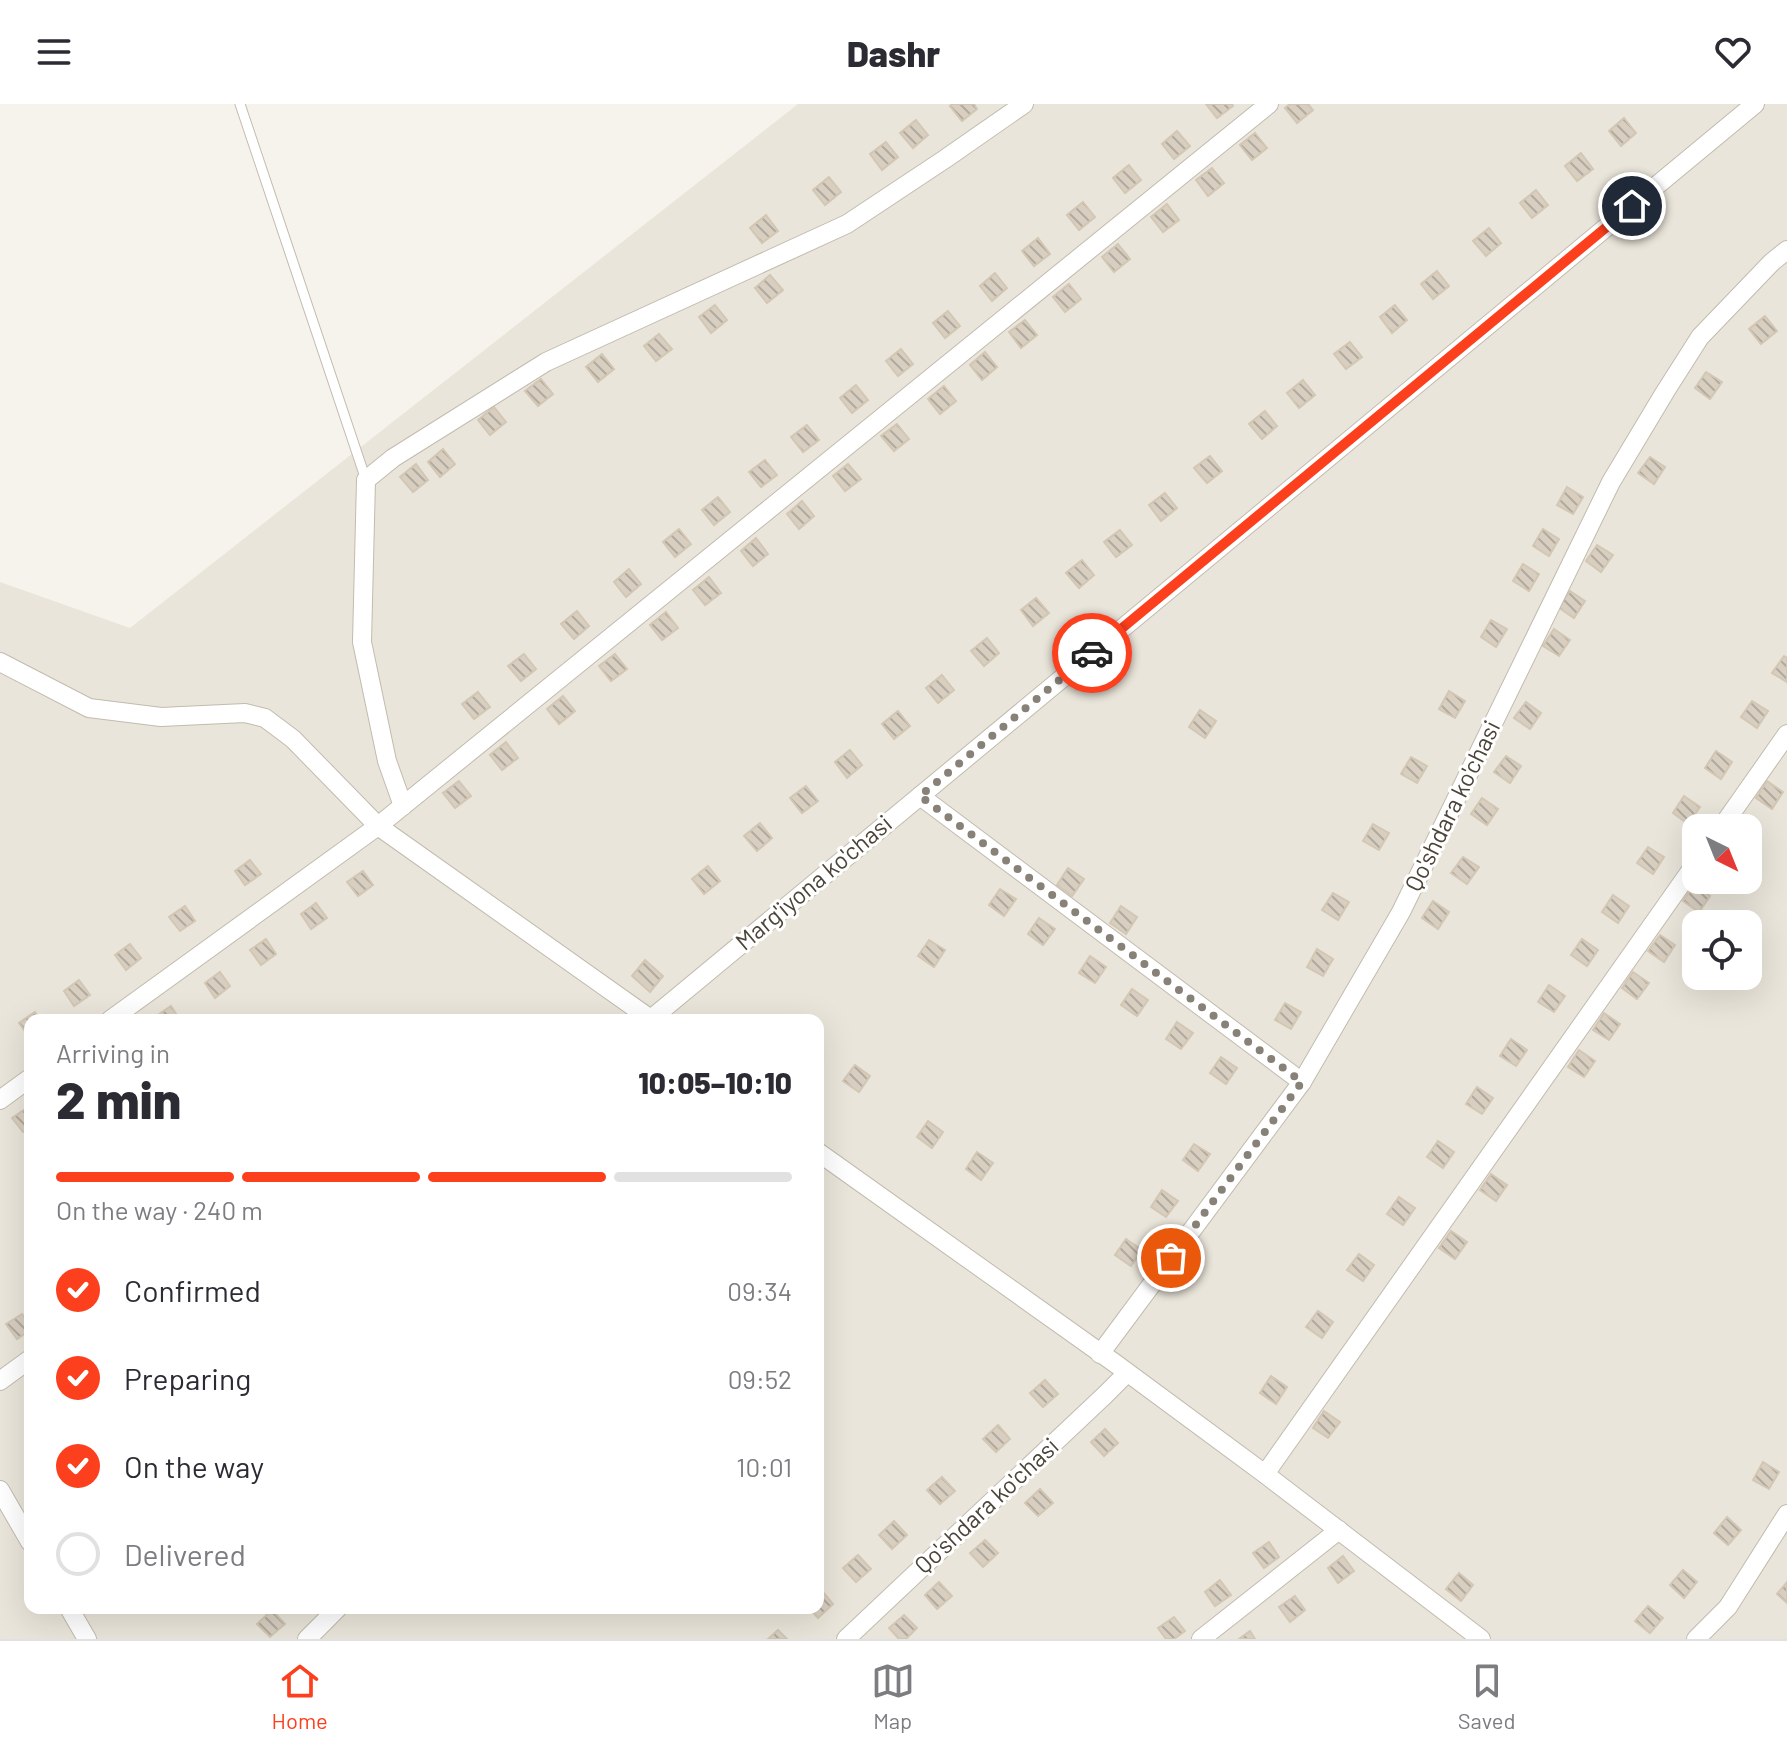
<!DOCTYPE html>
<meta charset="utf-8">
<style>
body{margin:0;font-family:Barlow,sans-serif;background:#f2f2f3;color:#2b2b33;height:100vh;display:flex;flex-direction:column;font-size:30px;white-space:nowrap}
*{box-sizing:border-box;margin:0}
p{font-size:26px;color:#7c7c81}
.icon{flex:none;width:44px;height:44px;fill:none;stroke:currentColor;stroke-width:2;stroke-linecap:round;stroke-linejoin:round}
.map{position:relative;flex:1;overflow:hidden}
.panel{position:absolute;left:24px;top:910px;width:800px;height:600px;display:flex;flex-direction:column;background:#fff;border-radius:16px;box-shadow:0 8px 32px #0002}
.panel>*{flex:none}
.needle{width:52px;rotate:137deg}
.controls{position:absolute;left:1682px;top:710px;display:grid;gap:16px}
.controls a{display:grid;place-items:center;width:80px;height:80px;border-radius:16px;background:#fff;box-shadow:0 8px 32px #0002;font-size:40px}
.pin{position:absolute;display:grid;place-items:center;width:68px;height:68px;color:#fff;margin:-34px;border:4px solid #fff;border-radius:50%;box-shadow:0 2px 8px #0007}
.courier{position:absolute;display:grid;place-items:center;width:80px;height:80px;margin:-40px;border:6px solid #fc3f1d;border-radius:50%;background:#fff;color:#222;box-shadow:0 2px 10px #0007}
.summary em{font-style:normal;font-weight:800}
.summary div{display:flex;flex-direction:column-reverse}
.summary{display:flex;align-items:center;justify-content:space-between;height:136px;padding:0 32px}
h1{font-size:52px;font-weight:800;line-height:60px}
.bar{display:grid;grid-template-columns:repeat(4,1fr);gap:12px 8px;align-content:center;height:96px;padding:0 32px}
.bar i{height:10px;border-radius:6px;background:#e1e1e2}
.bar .selected{background:#fc3f1d}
.bar p{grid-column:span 4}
ol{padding:0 32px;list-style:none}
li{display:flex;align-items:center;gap:24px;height:88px}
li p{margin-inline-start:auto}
li .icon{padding:8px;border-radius:50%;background:#fc3f1d;color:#fff;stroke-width:4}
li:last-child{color:#7c7c81}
li i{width:44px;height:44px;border:4px solid #e1e1e2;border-radius:50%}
header{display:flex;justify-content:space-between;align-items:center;height:104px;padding:0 32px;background:#fff;font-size:36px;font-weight:800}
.tab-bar{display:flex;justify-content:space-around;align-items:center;height:112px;border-top:2px solid #e1e1e2;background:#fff;font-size:22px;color:#7c7c81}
.tab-bar a{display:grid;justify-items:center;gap:4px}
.tab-bar .selected{color:#fc3f1d}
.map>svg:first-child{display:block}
.residential{fill:#eae5da;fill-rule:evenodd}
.building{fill:url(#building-back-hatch);stroke:#d3c7b4;stroke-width:2}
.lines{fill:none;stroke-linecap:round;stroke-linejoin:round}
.service-casing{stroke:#c2bbae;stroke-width:11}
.minor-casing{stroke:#c2bbae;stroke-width:20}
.service{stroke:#fff;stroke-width:9}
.minor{stroke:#fff;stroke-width:18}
.done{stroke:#878178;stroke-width:8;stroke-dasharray:0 14.4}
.route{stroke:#fc3f1d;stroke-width:10}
.labels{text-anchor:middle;stroke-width:6;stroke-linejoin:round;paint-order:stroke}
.street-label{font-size:24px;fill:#4b4439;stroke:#fff}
</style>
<header><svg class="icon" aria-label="menu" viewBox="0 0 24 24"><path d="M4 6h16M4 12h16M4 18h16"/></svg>Dashr<svg class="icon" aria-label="heart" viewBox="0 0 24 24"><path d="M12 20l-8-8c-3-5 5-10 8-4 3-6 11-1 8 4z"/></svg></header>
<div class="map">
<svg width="1787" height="1535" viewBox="0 0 1787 1535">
<defs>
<pattern id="building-back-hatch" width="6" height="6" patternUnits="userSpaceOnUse" patternTransform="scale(2)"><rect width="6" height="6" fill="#d8cfc1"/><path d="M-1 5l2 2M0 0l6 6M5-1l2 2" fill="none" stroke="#b1aa9e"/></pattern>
</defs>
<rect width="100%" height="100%" fill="#f6f3ec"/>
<path class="residential" d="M 798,0 L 1787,0 L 1787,1535 L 0,1535 L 0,478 L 130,524 ZM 1696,724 L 1748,724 L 1748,776 L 1696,776 ZM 1696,820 L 1748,820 L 1748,872 L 1696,872 ZM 30,916 L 818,916 L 818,1504 L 30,1504 Z"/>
<g class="building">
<path d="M 952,0 L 974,0 L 977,5 L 962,17 L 950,2 Z"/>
<path d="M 1206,0 L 1232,0 L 1233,2 L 1217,14 Z"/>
<path d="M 1290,0 L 1308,0 L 1313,6 L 1297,19 L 1285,4 Z"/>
<path d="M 1624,14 L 1636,29 L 1621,42 L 1609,27 Z"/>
<path d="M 916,16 L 928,31 L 913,44 L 900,29 Z"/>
<path d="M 1177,27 L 1190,42 L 1174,55 L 1162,40 Z"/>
<path d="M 1255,29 L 1267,44 L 1252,56 L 1240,41 Z"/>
<path d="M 886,38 L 898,53 L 882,66 L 870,50 Z"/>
<path d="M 1581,49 L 1593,65 L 1577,77 L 1565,62 Z"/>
<path d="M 1129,61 L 1141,76 L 1125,89 L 1113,74 Z"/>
<path d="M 1212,64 L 1224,79 L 1208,92 L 1196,76 Z"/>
<path d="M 829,73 L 841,88 L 825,101 L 813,86 Z"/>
<path d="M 1536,86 L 1548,101 L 1532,114 L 1520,99 Z"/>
<path d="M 1083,98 L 1095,113 L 1079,126 L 1067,111 Z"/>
<path d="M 1167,100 L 1179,116 L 1163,128 L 1151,113 Z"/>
<path d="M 766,111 L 778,127 L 762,139 L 750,124 Z"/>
<path d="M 1489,124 L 1501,139 L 1486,152 L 1473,137 Z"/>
<path d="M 1038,134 L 1050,150 L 1034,162 L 1022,147 Z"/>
<path d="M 1118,140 L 1130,155 L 1114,168 L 1102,153 Z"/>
<path d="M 1437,167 L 1449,182 L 1433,195 L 1421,180 Z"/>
<path d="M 995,169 L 1007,184 L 992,197 L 980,182 Z"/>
<path d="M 770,171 L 783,186 L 767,199 L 755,184 Z"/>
<path d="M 1069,180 L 1081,195 L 1065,208 L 1053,193 Z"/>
<path d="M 715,201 L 727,216 L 711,229 L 699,213 Z"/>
<path d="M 1395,201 L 1407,216 L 1392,229 L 1380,213 Z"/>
<path d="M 948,207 L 960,222 L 945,234 L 933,219 Z"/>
<path d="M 1765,212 L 1777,227 L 1761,240 L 1749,225 Z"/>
<path d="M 1025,216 L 1037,231 L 1021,244 L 1009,228 Z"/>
<path d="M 659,230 L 672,245 L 656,257 L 644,242 Z"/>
<path d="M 1350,238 L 1362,253 L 1346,265 L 1334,250 Z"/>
<path d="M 901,245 L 913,260 L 898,272 L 886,257 Z"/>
<path d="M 985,248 L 997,263 L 982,276 L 970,261 Z"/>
<path d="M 602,250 L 614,265 L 598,278 L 586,263 Z"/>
<path d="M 1706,268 L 1722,278 L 1710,295 L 1695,284 Z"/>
<path d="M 541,275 L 553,290 L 538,302 L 525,287 Z"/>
<path d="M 1303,276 L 1315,291 L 1299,304 L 1287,289 Z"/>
<path d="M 856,281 L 868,296 L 852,309 L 840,294 Z"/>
<path d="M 944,282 L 956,297 L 940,310 L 928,295 Z"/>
<path d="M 494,303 L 506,318 L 490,331 L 478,316 Z"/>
<path d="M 1265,307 L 1277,322 L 1262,335 L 1249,320 Z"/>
<path d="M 897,320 L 909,335 L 894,347 L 881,332 Z"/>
<path d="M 807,321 L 819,336 L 803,348 L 791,333 Z"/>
<path d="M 443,345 L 455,360 L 440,373 L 428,358 Z"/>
<path d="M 1210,352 L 1222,367 L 1207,379 L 1194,364 Z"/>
<path d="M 1650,353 L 1665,363 L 1654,380 L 1638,369 Z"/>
<path d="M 765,356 L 777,371 L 761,383 L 749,368 Z"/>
<path d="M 416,360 L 428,376 L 413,388 L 400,373 Z"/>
<path d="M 848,360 L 861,375 L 845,387 L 833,372 Z"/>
<path d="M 1567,383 L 1583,393 L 1573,410 L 1557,401 Z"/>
<path d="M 1165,389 L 1177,404 L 1161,417 L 1149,401 Z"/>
<path d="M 718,393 L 730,408 L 714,421 L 702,406 Z"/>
<path d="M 802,397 L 814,412 L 799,425 L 787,410 Z"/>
<path d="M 679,425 L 691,440 L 675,453 L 663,438 Z"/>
<path d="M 1543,425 L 1559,435 L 1549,452 L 1533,442 Z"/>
<path d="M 1120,426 L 1132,441 L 1116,453 L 1104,438 Z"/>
<path d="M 756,434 L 768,450 L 753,462 L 741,447 Z"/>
<path d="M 1597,441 L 1613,451 L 1601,468 L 1586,457 Z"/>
<path d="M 1082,456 L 1094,471 L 1079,484 L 1066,469 Z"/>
<path d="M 1523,460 L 1539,470 L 1529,487 L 1513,477 Z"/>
<path d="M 629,465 L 641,480 L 626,493 L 614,478 Z"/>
<path d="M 709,473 L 721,489 L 705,501 L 693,486 Z"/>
<path d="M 1570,487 L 1585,497 L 1574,514 L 1558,503 Z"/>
<path d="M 1036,494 L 1049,509 L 1033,522 L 1021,506 Z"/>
<path d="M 577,507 L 589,522 L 574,535 L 561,520 Z"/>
<path d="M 666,508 L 678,524 L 662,536 L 650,521 Z"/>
<path d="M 1491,516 L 1507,525 L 1496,543 L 1481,533 Z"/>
<path d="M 1554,525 L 1570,536 L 1559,552 L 1543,542 Z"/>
<path d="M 987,534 L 999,549 L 984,562 L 971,547 Z"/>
<path d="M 524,550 L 536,565 L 521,577 L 508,562 Z"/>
<path d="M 615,550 L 627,565 L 611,577 L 599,562 Z"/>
<path d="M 1784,552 L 1787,554 L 1787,578 L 1772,569 Z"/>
<path d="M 942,571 L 954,586 L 938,599 L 926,584 Z"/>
<path d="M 1449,587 L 1465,597 L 1455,614 L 1439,605 Z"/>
<path d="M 478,588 L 490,603 L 474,615 L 462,600 Z"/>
<path d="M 563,592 L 575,607 L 559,620 L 547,605 Z"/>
<path d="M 1752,597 L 1768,607 L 1757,624 L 1741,613 Z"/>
<path d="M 1526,598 L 1541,609 L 1530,625 L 1514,614 Z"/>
<path d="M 1200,606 L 1216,617 L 1205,634 L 1189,623 Z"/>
<path d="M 898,607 L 910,622 L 894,635 L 882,620 Z"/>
<path d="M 506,638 L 518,654 L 502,666 L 490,651 Z"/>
<path d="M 850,646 L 862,661 L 847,674 L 835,658 Z"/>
<path d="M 1716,647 L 1732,658 L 1721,675 L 1705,664 Z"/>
<path d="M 1506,652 L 1521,662 L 1510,679 L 1494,668 Z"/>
<path d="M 1411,653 L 1427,662 L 1417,679 L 1401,670 Z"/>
<path d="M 459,677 L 471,692 L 455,704 L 443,689 Z"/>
<path d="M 1767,677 L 1783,688 L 1772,705 L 1756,694 Z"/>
<path d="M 806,682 L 818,697 L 802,709 L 790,694 Z"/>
<path d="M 1684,692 L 1700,703 L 1688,720 L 1673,709 Z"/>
<path d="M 1482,694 L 1498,705 L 1487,721 L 1471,710 Z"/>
<path d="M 760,719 L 772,734 L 757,747 L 744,732 Z"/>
<path d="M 1373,720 L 1389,729 L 1379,746 L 1363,737 Z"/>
<path d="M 1648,743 L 1664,753 L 1653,770 L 1637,759 Z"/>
<path d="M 1463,753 L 1479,763 L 1467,780 L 1451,769 Z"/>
<path d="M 250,756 L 261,770 L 245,781 L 235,767 Z"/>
<path d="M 708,762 L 720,777 L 704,790 L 692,775 Z"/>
<path d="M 1068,764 L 1084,775 L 1072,792 L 1057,781 Z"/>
<path d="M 363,767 L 373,781 L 358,792 L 347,778 Z"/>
<path d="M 1694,781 L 1710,792 L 1699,808 L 1683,797 Z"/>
<path d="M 1000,785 L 1016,795 L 1004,812 L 989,801 Z"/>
<path d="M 1333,789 L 1349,798 L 1338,816 L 1322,806 Z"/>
<path d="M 1613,791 L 1629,802 L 1618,819 L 1602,808 Z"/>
<path d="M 1433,797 L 1449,808 L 1438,825 L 1422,814 Z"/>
<path d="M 316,799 L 327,814 L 311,825 L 301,810 Z"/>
<path d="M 185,802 L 195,817 L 180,827 L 169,813 Z"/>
<path d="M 1121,802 L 1137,813 L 1126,830 L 1110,819 Z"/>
<path d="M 1039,814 L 1055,825 L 1043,841 L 1028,830 Z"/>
<path d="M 1660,831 L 1675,841 L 1664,858 L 1648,847 Z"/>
<path d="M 266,835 L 276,850 L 261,861 L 250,846 Z"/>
<path d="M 1582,835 L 1598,846 L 1587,862 L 1571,851 Z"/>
<path d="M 929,836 L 945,846 L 934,863 L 918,852 Z"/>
<path d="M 130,840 L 141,854 L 126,866 L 115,851 Z"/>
<path d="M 1317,845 L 1333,855 L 1323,872 L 1307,863 Z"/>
<path d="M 1090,852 L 1106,863 L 1095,879 L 1079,869 Z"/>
<path d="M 645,856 L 663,872 L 650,888 L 632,872 Z"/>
<path d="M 220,868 L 230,882 L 215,894 L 205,879 Z"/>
<path d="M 1633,868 L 1649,879 L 1637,895 L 1622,884 Z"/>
<path d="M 79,876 L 90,891 L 74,902 L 64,887 Z"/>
<path d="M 1549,881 L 1565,892 L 1554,908 L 1538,898 Z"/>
<path d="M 1132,885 L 1148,896 L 1137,912 L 1121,901 Z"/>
<path d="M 1285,899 L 1301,908 L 1291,925 L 1275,916 Z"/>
<path d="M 171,902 L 180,916 L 157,916 L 155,913 Z"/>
<path d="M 35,908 L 40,916 L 30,916 L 30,934 L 19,919 Z"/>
<path d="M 1604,909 L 1620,920 L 1609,936 L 1593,926 Z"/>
<path d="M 1177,918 L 1193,929 L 1181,945 L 1166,935 Z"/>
<path d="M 1511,935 L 1527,946 L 1516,962 L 1500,952 Z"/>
<path d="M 1579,946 L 1595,957 L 1584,973 L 1568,963 Z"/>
<path d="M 1221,953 L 1237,964 L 1226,980 L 1210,969 Z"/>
<path d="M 855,961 L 870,972 L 859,988 L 843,977 Z"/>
<path d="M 1477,983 L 1493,994 L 1482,1010 L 1466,1000 Z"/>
<path d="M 28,1003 L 30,1005 L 30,1023 L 23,1028 L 12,1014 Z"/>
<path d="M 928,1017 L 943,1028 L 932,1044 L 917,1033 Z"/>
<path d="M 1438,1037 L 1454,1048 L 1443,1064 L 1427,1053 Z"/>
<path d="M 1194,1040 L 1210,1050 L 1198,1067 L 1183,1056 Z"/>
<path d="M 977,1048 L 993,1059 L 981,1076 L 966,1065 Z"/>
<path d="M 1491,1070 L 1507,1081 L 1496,1097 L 1480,1086 Z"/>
<path d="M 1162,1086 L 1178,1097 L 1166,1113 L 1151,1103 Z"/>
<path d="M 1399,1093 L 1415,1104 L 1403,1121 L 1387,1110 Z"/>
<path d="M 1451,1127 L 1467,1138 L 1455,1155 L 1439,1144 Z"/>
<path d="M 1126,1135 L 1142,1146 L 1131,1162 L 1115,1151 Z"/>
<path d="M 1359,1150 L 1374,1161 L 1363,1177 L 1347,1166 Z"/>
<path d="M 1318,1207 L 1333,1218 L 1322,1234 L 1306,1223 Z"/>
<path d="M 22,1210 L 30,1221 L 30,1226 L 17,1235 L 6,1220 Z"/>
<path d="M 1271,1272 L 1287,1283 L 1276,1300 L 1260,1289 Z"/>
<path d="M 1045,1276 L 1058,1290 L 1043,1303 L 1030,1289 Z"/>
<path d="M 1324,1307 L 1340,1318 L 1328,1334 L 1313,1324 Z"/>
<path d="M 998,1321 L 1010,1335 L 996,1348 L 983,1335 Z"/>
<path d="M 1105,1325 L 1118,1339 L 1104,1352 L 1091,1338 Z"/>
<path d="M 1763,1358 L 1779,1368 L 1769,1385 L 1753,1376 Z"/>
<path d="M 942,1373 L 955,1387 L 940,1400 L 927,1386 Z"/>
<path d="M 1040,1385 L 1053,1399 L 1038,1412 L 1025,1399 Z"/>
<path d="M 1727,1413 L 1741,1426 L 1728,1441 L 1714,1429 Z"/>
<path d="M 894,1417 L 907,1431 L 892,1445 L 879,1431 Z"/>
<path d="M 985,1436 L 998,1449 L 983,1463 L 970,1449 Z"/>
<path d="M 1269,1438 L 1279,1453 L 1264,1464 L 1253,1449 Z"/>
<path d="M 858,1451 L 871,1465 L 856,1478 L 843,1464 Z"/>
<path d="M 1343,1452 L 1354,1467 L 1338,1479 L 1328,1464 Z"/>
<path d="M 1683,1466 L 1697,1478 L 1684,1494 L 1670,1481 Z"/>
<path d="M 1459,1469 L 1473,1481 L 1461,1497 L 1446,1485 Z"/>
<path d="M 1220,1476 L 1231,1491 L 1215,1502 L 1205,1488 Z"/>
<path d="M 939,1478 L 952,1492 L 937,1505 L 925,1491 Z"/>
<path d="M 1787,1478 L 1787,1499 L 1777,1490 Z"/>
<path d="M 821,1486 L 833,1500 L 818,1514 L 809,1504 L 818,1504 L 818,1489 Z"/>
<path d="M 1295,1492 L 1305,1506 L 1290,1518 L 1279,1503 Z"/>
<path d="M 1648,1502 L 1663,1514 L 1650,1529 L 1635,1517 Z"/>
<path d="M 272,1506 L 285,1520 L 270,1533 L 257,1520 Z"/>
<path d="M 904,1511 L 917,1524 L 906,1535 L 899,1535 L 889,1524 Z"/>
<path d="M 1174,1513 L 1185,1527 L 1174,1535 L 1166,1535 L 1158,1524 Z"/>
<path d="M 778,1526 L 787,1535 L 768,1535 Z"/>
<path d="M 1250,1527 L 1255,1535 L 1239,1535 Z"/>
</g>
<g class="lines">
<defs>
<path id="service" d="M 240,0 L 366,376"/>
<g id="minor">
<path d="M 0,558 L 89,604 L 161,613 L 245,609 L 265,614 L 293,635 L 378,722 L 652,916"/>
<path d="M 920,692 L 1302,978"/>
<path d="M 403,702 L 387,657 L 362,538 L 366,376 L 393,354 L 546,258 L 847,120 L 945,55 L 1024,0"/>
<path d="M 1721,724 L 1787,630"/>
<path d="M 651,915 L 1755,0"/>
<path d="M 110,916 L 378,722 L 1269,0"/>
<path d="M 0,996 L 30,974"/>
<path d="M 818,1048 L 1116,1260 L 1265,1370 L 1481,1535"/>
<path d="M 1100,1250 L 1302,978 L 1401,808 L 1611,378 L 1665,288 L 1700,233 L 1772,158 L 1787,146"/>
<path d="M 0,1277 L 30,1255"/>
<path d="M 1265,1370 L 1696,759"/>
<path d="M 0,1386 L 30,1438"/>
<path d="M 69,1504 L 87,1535"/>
<path d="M 307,1535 L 338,1504"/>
<path d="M 846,1535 L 1105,1291 L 1127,1269"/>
<path d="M 1201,1535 L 1339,1426"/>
<path d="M 1696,1535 L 1728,1503 L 1787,1410"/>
</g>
</defs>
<use href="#service" class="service-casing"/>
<use href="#minor" class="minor-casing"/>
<use href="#service" class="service"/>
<use href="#minor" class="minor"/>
</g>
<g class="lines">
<path class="done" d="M 1092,549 L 920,692 L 1302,978 L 1171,1154"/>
<path class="route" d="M 1092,549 L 1632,102"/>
</g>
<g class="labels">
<g class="street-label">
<text transform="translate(1453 702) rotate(-64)" y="8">Qo'shdara ko'chasi</text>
<text transform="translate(814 779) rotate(-40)" y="8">Marg'iyona ko'chasi</text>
<text transform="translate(987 1402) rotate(-43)" y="8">Qo'shdara ko'chasi</text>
</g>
</g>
</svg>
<div class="controls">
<a><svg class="needle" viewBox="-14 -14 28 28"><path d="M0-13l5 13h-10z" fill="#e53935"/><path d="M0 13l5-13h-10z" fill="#7c7c81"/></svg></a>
<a><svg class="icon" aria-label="locate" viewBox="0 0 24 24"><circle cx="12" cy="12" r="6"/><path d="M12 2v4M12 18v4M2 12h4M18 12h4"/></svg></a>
</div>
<div class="pin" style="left:1171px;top:1154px;background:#ea580c"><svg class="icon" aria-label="bag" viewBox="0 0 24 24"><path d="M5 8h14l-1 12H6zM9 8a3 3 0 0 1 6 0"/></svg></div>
<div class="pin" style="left:1632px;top:102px;background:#1f2937"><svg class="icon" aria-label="home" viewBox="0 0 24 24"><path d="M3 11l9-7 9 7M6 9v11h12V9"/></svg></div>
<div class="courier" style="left:1092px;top:549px"><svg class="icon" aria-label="car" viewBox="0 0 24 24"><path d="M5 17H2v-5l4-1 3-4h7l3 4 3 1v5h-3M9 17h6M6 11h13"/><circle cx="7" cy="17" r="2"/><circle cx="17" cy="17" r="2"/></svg></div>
<section class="panel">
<div class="summary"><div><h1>2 min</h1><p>Arriving in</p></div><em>10:05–10:10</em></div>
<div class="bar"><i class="selected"></i><i class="selected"></i><i class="selected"></i><i></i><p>On the way · 240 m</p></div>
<ol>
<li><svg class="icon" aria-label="check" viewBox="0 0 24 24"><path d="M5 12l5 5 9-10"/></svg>Confirmed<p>09:34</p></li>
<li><svg class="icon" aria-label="check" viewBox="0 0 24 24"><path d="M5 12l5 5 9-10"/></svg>Preparing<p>09:52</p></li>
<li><svg class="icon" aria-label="check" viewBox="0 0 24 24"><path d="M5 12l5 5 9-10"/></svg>On the way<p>10:01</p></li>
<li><i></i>Delivered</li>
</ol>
</section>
</div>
<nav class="tab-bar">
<a class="selected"><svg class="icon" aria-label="home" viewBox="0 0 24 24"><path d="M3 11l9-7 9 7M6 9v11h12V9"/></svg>Home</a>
<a><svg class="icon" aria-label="map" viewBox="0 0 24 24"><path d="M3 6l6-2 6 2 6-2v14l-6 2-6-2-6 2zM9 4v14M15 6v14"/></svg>Map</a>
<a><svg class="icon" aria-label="saved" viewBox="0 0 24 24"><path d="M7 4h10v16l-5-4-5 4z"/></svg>Saved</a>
</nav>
